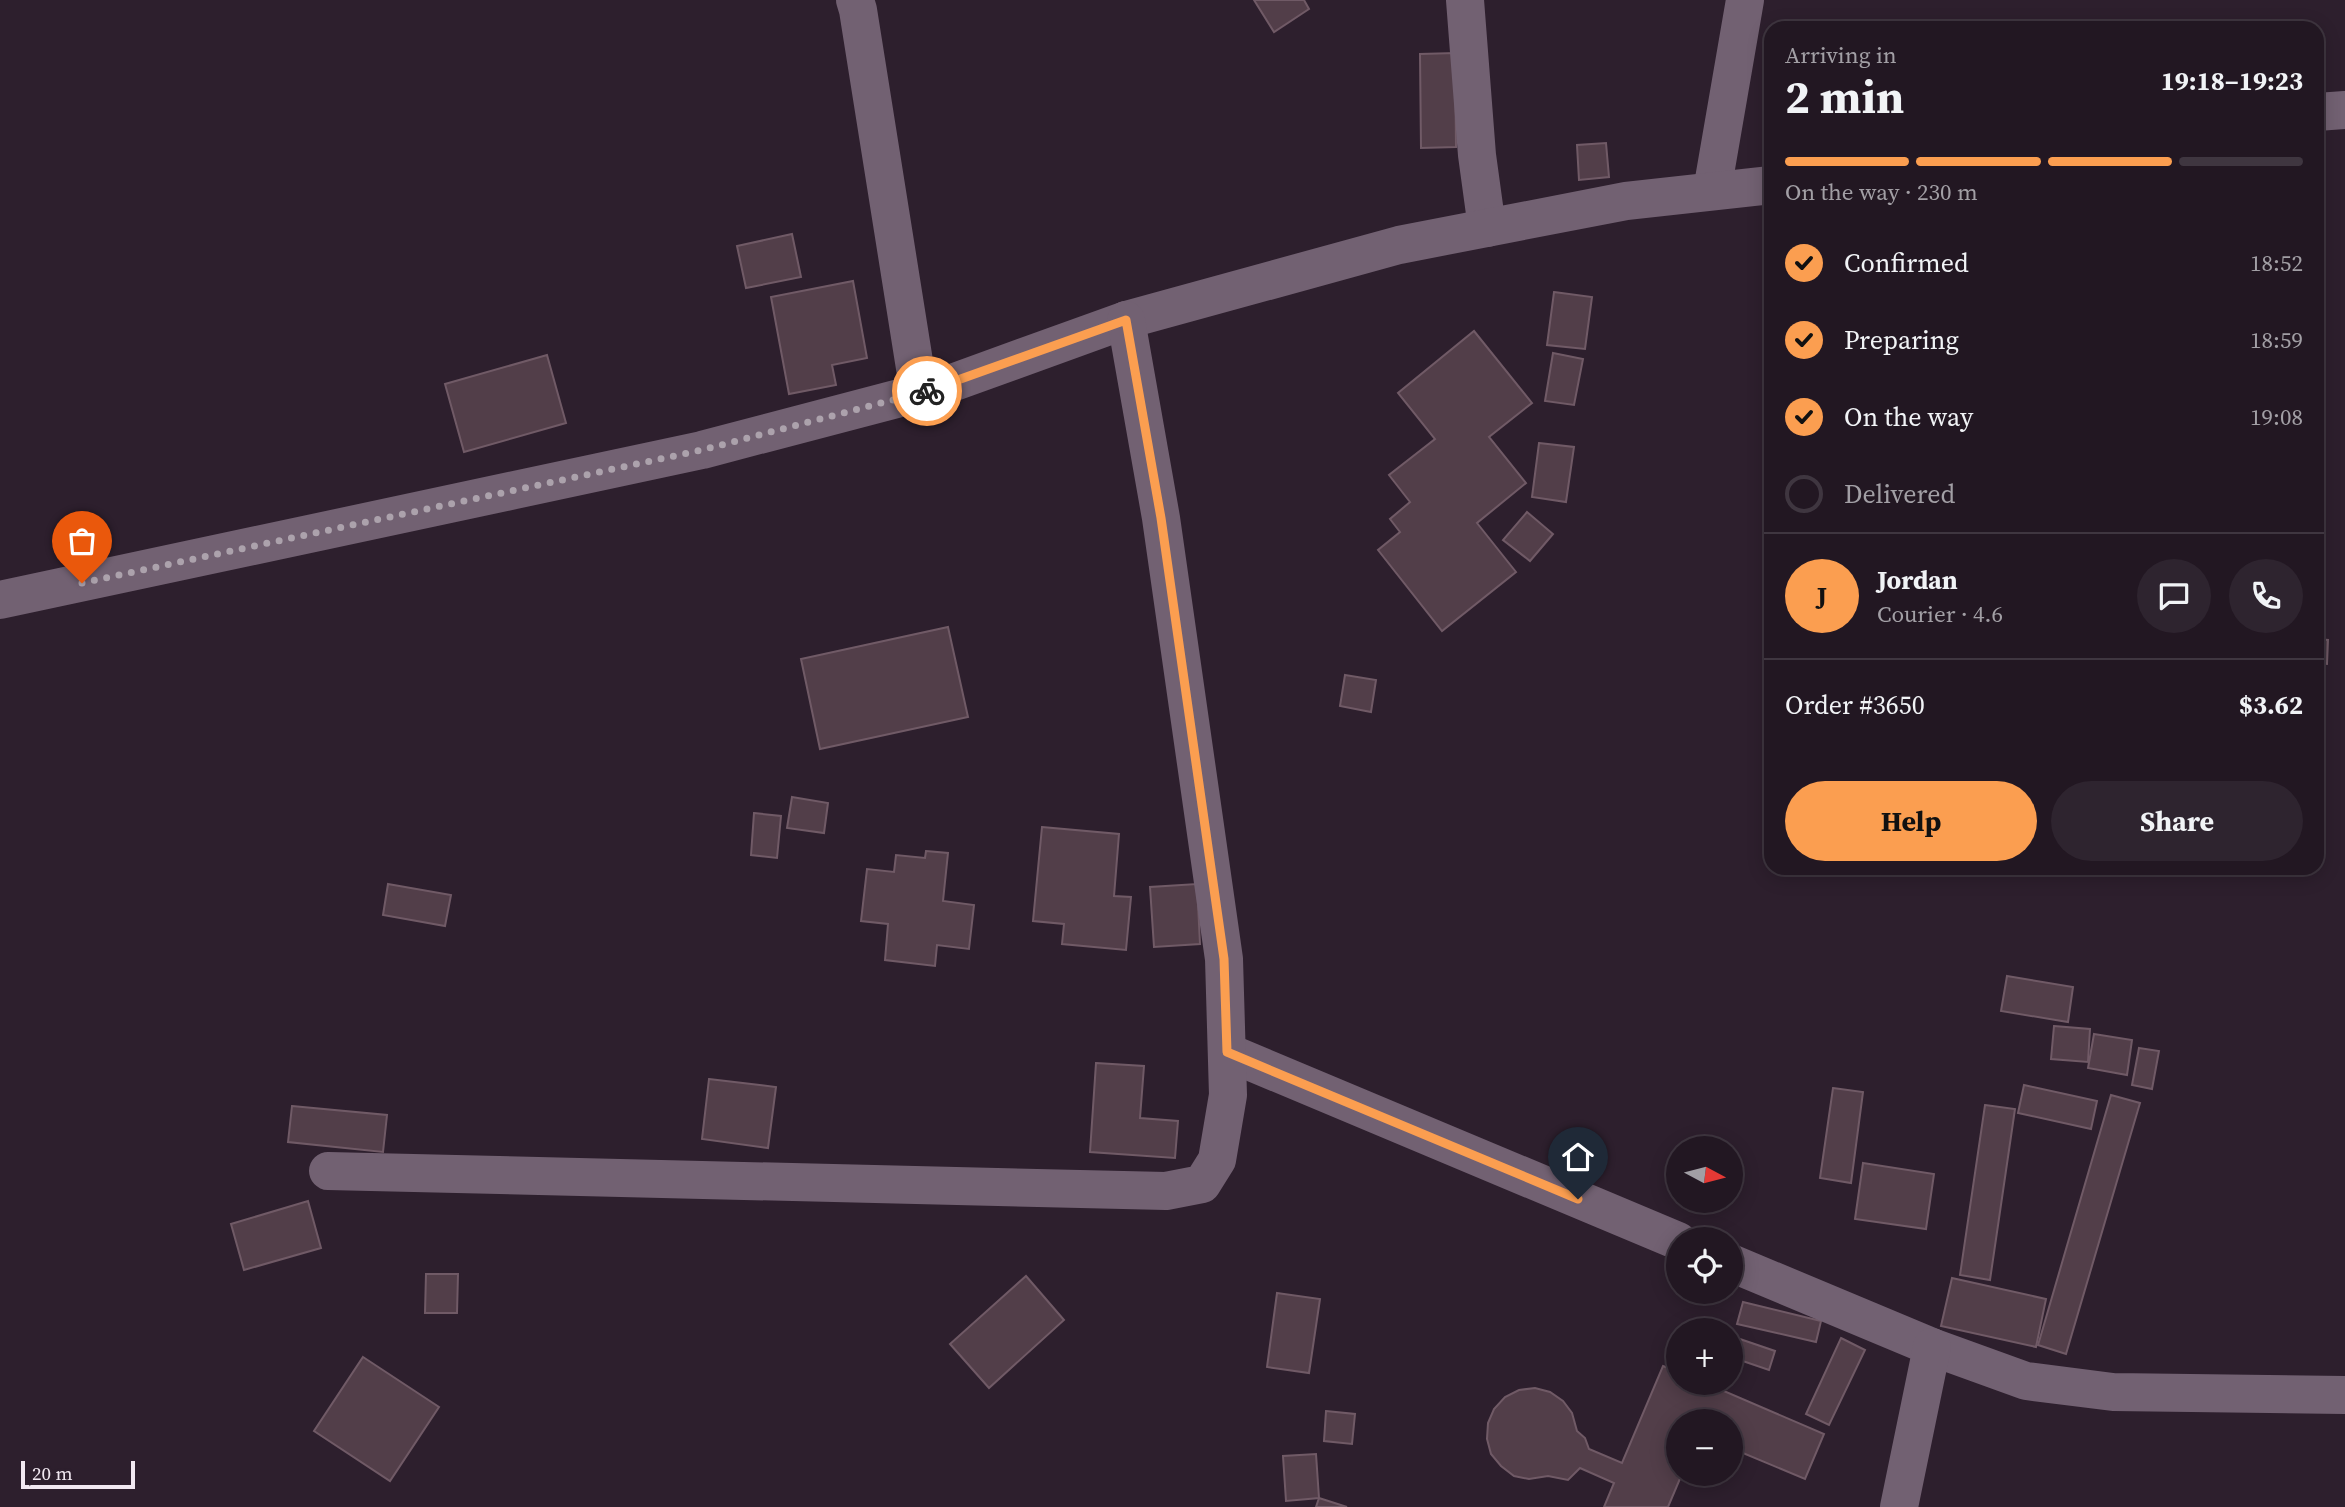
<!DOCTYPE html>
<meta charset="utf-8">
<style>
body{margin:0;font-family:"Source Serif 4",serif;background:#2e242f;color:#f1f3f6;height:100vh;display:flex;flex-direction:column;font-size:26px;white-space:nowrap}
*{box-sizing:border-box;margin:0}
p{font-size:23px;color:#a29fa5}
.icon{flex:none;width:38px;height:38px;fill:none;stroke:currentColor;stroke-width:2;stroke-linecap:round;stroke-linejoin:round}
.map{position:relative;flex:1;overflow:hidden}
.drawer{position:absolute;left:1764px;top:21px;width:560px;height:854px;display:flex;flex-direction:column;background:#221722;border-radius:21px;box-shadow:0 4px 18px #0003,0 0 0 2px #3f3640}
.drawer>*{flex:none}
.needle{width:46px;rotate:97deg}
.tools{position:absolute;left:1666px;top:1136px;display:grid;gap:14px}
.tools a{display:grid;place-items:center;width:77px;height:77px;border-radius:50%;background:#221722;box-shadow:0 4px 18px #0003,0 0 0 2px #3f3640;font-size:35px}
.scale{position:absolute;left:21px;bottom:18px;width:114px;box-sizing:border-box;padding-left:7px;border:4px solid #f1e8f1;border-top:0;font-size:19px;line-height:24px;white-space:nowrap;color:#f1e8f1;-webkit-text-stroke:5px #2d1f2d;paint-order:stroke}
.pin{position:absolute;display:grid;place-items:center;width:60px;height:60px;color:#fff;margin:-72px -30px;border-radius:50% 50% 50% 0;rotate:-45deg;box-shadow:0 0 7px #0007}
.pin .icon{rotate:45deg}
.courier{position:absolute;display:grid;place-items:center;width:70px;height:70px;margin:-35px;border:5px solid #fb9e50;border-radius:50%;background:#fff;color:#222;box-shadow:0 2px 9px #0007}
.head em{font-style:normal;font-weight:700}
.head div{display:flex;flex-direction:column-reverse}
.head{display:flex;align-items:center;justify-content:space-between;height:119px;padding:0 21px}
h1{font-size:46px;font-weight:700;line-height:52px}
.bar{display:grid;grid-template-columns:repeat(4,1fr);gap:10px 7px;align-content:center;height:84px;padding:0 21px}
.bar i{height:9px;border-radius:5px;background:#3f3640}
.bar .active{background:#fb9e50}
.bar p{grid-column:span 4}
.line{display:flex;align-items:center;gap:18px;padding:0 21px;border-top:2px solid #3f3640}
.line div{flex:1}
.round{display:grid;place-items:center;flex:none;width:74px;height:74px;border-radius:37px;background:#2e242f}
ol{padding:0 21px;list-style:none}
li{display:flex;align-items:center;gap:21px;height:77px}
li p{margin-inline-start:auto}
li .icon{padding:7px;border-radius:50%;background:#fb9e50;color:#111;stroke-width:4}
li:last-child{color:#a29fa5}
li i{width:38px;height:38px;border:4px solid #3f3640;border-radius:50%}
.primary-button{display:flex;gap:14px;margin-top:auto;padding:14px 21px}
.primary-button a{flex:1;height:80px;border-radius:42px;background:#fb9e50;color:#111;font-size:28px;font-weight:700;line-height:80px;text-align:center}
.primary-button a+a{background:#2e242f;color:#f1f3f6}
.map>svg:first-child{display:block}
.building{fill:#523e49;stroke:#705a66;stroke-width:2}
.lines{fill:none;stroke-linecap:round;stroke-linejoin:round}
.minor{stroke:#726172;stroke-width:38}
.done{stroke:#aca2ac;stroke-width:7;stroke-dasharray:0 12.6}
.route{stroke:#fb9e50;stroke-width:9}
</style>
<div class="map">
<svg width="2345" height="1507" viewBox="0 0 2345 1507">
<rect width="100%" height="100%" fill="#2d1f2d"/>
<g class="building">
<path d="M 1254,0 L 1304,0 L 1309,9 L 1274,32 Z"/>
<path d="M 1455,53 L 1456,147 L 1421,148 L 1420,54 Z"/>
<path d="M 1606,143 L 1609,177 L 1579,180 L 1577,145 Z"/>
<path d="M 792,234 L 801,277 L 746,288 L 737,246 Z"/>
<path d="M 853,281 L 867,358 L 832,365 L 836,385 L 789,394 L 771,297 Z"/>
<path d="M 1554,292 L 1592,297 L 1585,349 L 1547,345 Z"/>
<path d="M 1474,331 L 1532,403 L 1489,437 L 1526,483 L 1477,523 L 1516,572 L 1442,631 L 1378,550 L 1400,532 L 1390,519 L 1410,502 L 1389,475 L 1435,439 L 1398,393 Z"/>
<path d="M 1553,353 L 1583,359 L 1574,405 L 1545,401 Z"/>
<path d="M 547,355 L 566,423 L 464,452 L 445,384 Z"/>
<path d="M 1539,443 L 1574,447 L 1566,502 L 1532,497 Z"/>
<path d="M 1527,512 L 1553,534 L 1530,561 L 1503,540 Z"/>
<path d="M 948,627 L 968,717 L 820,749 L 801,659 Z"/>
<path d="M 2317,639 L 2328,640 L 2327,664 L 2317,663 Z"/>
<path d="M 1345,675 L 1376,680 L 1371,712 L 1340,706 Z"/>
<path d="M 792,797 L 828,803 L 824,833 L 787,828 Z"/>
<path d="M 754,813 L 781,816 L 777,858 L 751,855 Z"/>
<path d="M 1042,827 L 1119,834 L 1114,896 L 1131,897 L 1126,950 L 1062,944 L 1064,924 L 1033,921 Z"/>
<path d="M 926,851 L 948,853 L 943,901 L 974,905 L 969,949 L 937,945 L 935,966 L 885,960 L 888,924 L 861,921 L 867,869 L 894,872 L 896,855 L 925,858 Z"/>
<path d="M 388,884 L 451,895 L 445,926 L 383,915 Z"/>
<path d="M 1197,884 L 1200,944 L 1154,947 L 1150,887 Z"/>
<path d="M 2007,976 L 2073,987 L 2068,1022 L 2001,1011 Z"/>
<path d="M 2054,1026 L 2090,1029 L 2088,1062 L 2051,1059 Z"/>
<path d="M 2094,1034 L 2132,1040 L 2127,1075 L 2088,1068 Z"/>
<path d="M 2139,1048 L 2159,1051 L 2152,1089 L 2132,1085 Z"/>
<path d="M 1096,1063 L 1144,1066 L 1140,1118 L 1178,1121 L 1175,1158 L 1090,1152 Z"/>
<path d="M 709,1079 L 776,1087 L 768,1148 L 702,1139 Z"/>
<path d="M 2024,1085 L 2097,1101 L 2091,1129 L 2018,1113 Z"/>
<path d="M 1833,1088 L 1863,1092 L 1851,1183 L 1820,1178 Z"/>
<path d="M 2111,1095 L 2140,1103 L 2066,1354 L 2038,1345 Z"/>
<path d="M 1985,1105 L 2015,1109 L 1990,1280 L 1960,1275 Z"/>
<path d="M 292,1106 L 387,1115 L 383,1152 L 288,1142 Z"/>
<path d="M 1863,1163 L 1934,1174 L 1926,1229 L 1855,1219 Z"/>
<path d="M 308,1201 L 321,1248 L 244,1270 L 231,1224 Z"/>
<path d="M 426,1274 L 458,1274 L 457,1313 L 425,1313 Z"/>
<path d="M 1026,1276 L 1064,1320 L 989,1388 L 950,1344 Z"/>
<path d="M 1952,1278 L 2046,1299 L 2036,1347 L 1941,1326 Z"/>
<path d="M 1277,1293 L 1320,1299 L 1309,1373 L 1267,1367 Z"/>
<path d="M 1743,1302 L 1821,1321 L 1816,1342 L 1737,1324 Z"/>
<path d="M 1734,1337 L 1775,1351 L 1769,1370 L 1731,1357 Z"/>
<path d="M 1841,1338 L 1865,1350 L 1829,1425 L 1806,1414 Z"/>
<path d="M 363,1357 L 439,1407 L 390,1481 L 314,1431 Z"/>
<path d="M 1663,1366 L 1678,1372 L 1678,1382 L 1703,1382 L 1824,1434 L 1805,1479 L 1731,1448 L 1731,1421 L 1678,1421 L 1678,1474 L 1682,1474 L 1668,1507 L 1604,1507 L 1614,1483 L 1580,1468 L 1568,1480 L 1548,1476 L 1529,1479 L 1514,1476 L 1501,1466 L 1491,1454 L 1487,1439 L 1488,1423 L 1494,1409 L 1505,1397 L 1519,1390 L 1535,1388 L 1550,1392 L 1563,1401 L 1572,1413 L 1577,1431 L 1585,1438 L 1589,1449 L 1622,1463 Z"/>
<path d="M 1326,1411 L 1355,1414 L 1352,1444 L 1324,1441 Z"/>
<path d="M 1316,1454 L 1319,1498 L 1286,1501 L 1283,1456 Z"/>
<path d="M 1319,1498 L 1347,1507 L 1316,1507 Z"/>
</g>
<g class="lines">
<g class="minor">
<path d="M 855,0 L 858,10 L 919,393"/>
<path d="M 1465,0 L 1477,155 L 1487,228"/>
<path d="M 2317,112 L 2345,110"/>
<path d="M 1712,191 L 1745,0"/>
<path d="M 0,600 L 702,450 L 938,388 L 1126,320 L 1399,245 L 1626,201 L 1771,185"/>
<path d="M 1227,1052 L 1678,1241"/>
<path d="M 328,1171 L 1166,1191 L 1202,1184 L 1217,1160 L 1228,1095 L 1224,959 L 1161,518 L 1126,320"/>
<path d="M 1731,1263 L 1932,1347 L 2026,1381 L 2113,1392 L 2345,1395"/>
<path d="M 1899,1507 L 1932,1347"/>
</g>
</g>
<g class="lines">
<path class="done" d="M 82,583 L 702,450 L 927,391"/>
<path class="route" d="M 927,391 L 1126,320 L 1161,518 L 1224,959 L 1227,1052 L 1578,1199"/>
</g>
</svg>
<div class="tools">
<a><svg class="needle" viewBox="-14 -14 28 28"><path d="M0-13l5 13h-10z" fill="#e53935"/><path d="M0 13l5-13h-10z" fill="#a29fa5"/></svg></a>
<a><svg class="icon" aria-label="locate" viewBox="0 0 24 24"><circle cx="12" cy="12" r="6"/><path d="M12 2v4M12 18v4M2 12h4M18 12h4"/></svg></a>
<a>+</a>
<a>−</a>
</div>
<div class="scale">20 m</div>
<div class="pin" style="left:82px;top:583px;background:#ea580c"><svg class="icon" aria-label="bag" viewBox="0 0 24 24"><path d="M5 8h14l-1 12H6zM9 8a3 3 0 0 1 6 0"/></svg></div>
<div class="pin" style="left:1578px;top:1199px;background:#1f2937"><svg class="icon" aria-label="home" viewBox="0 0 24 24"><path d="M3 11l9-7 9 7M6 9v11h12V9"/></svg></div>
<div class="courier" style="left:927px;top:391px"><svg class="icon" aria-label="bike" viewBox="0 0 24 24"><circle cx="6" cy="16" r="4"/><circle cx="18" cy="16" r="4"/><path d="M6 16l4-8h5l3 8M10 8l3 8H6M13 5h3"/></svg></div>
<section class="drawer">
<div class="head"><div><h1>2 min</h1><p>Arriving in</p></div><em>19:18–19:23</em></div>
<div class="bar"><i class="active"></i><i class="active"></i><i class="active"></i><i></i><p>On the way · 230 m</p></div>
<ol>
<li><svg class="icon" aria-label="check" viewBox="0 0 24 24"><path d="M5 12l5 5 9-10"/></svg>Confirmed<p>18:52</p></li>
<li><svg class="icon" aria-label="check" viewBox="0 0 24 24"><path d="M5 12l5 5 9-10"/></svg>Preparing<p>18:59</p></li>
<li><svg class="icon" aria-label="check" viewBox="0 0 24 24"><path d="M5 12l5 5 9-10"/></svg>On the way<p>19:08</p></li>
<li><i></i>Delivered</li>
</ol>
<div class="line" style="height:126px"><b class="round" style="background:#fb9e50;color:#111">J</b><div><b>Jordan</b><p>Courier · 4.6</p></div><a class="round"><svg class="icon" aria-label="chat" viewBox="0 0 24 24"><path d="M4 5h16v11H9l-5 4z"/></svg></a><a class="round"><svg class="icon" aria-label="phone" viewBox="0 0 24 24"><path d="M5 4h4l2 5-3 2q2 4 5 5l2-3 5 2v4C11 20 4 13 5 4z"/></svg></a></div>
<div class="line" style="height:91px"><div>Order #3650</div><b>$3.62</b></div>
<div class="primary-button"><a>Help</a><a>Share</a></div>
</section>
</div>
